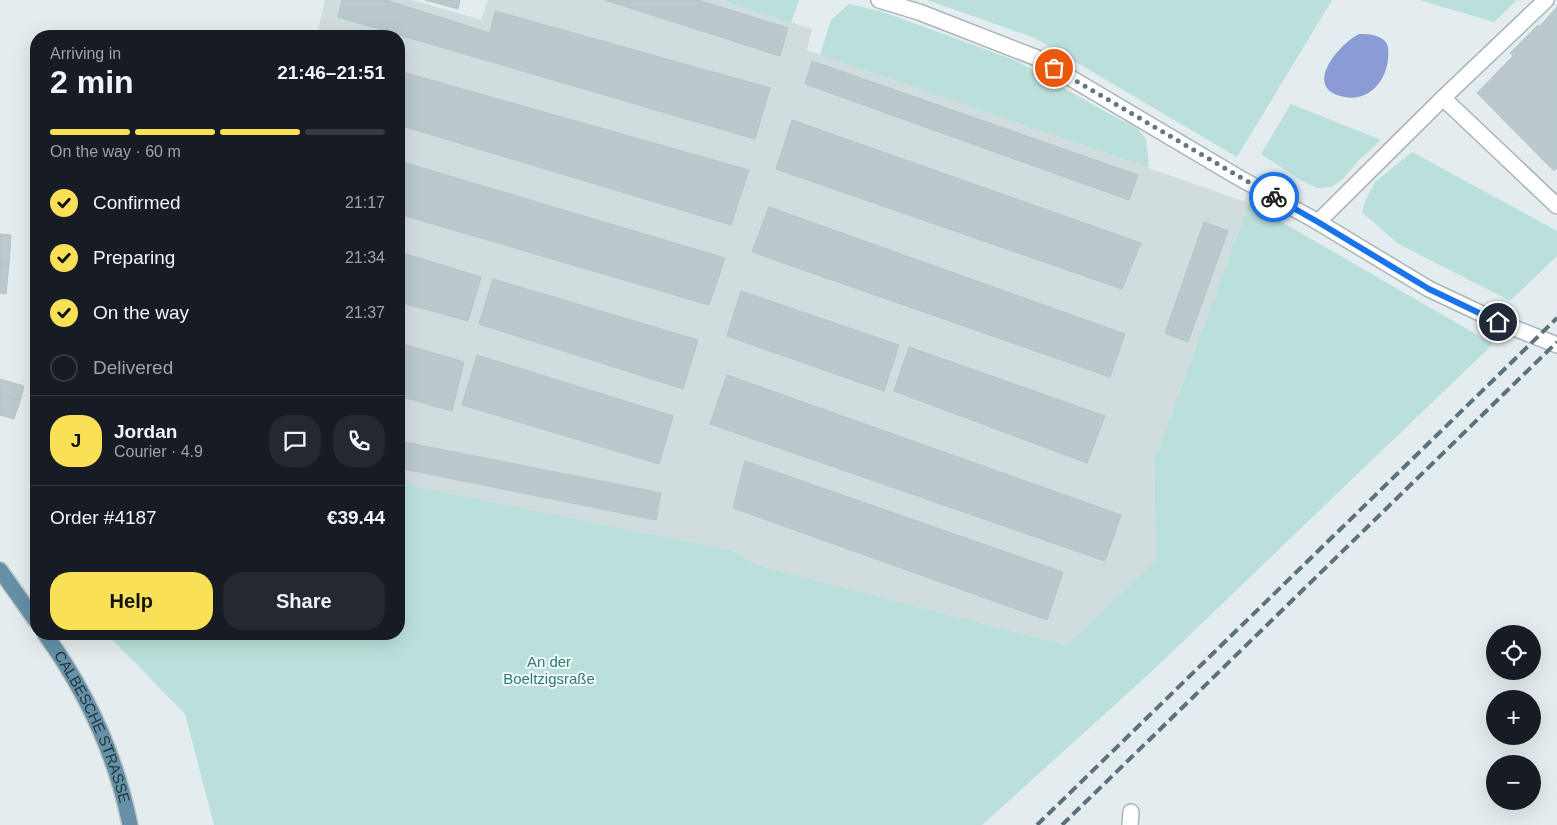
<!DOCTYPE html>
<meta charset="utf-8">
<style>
body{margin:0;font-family:Helvetica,sans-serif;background:#242831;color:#f1f3f6;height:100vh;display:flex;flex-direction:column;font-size:19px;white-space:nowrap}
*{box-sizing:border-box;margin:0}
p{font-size:16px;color:#9ea1a6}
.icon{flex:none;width:28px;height:28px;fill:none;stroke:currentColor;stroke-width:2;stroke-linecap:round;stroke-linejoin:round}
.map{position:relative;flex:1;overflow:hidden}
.details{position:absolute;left:30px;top:30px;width:375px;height:610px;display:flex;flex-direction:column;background:#171b24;border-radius:20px;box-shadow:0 5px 20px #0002}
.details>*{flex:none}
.fabs{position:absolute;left:1486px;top:625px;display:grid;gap:10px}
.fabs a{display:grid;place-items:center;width:55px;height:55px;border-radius:50%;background:#171b24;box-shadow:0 5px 20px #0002;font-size:25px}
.pin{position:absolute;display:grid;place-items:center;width:42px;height:42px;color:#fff;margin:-21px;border:2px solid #fff;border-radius:50%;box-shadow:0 1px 5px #0007}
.courier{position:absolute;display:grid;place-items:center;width:50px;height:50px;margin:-25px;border:4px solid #1a73e8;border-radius:50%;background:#fff;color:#222;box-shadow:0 1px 6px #0007}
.headline em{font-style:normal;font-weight:600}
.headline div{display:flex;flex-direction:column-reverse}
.headline{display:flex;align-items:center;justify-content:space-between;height:85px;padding:0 20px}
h1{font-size:32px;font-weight:600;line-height:38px}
.bar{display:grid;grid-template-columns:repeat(4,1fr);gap:8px 5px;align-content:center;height:60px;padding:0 20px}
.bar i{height:6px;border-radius:4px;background:#363941}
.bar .selected{background:#f9e056}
.bar p{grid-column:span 4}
.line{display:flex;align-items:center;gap:12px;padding:0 20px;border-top:1px solid #363941}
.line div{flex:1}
.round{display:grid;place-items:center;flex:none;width:52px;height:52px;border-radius:20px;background:#242831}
ol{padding:0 20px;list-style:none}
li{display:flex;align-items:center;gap:15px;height:55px}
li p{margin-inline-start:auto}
li .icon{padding:5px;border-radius:50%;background:#f9e056;color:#111;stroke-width:4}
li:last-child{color:#9ea1a6}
li i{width:28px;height:28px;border:2px solid #363941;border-radius:50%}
.button{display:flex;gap:10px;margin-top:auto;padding:10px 20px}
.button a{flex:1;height:58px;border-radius:20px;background:#f9e056;color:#111;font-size:20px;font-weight:600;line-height:58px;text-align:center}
.button a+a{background:#242831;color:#f1f3f6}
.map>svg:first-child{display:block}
.built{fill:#d1dcde}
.green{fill:#bbe0db}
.water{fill:#899cd5}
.building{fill:#bbc9cc;stroke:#b5c4c8}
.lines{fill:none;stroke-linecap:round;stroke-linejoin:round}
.minor-casing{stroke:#a9b5ba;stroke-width:18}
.major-casing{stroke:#c1c7ca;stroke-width:18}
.minor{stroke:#fff;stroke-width:15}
.major{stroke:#6590a6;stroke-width:15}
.rail{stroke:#5c717c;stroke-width:4;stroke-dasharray:10 5;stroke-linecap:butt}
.done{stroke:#66767d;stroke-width:5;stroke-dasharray:0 9}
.route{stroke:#1a73e8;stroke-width:6}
.labels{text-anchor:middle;stroke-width:4;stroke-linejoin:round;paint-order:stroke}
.park-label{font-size:15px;fill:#297a79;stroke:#f4f9fa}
.street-label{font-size:15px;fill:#223640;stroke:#f4f9fa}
</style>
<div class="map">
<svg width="1557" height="825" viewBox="0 0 1557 825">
<rect width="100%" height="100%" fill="#e3ecee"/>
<path class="built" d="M 325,0 L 412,0 L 481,20 L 488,0 L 722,0 L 812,29 L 807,50 L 1249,203 L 1154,461 L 1156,560 L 1066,645 L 757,565 L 731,550 L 399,483 L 399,36 L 317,36 Z"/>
<g class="green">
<path d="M 722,0 L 799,0 L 791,23 Z"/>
<path d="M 927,0 L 1332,0 L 1237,157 L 1035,38 Z"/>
<path d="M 1419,0 L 1517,0 L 1494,22 Z"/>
<path d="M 849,4 L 883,12 L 1017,61 L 1102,110 L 1137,128 L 1146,139 L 1149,168 L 820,55 L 831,20 Z"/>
<path d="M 1291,104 L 1381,140 L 1358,161 L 1343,179 L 1331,187 L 1317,188 L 1302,181 L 1261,154 Z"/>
<path d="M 1412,152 L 1557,231 L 1557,256 L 1510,301 L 1397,243 L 1362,212 L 1366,199 L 1375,182 Z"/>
<path d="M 1249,203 L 1493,344 L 1149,674 L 982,825 L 214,825 L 185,714 L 107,634 L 399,634 L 399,483 L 731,550 L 757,565 L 1066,645 L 1156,560 L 1154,461 Z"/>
</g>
<path class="water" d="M 1359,34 C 1366,34 1374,34 1381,38 C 1389,42 1389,51 1388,58 C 1387,80 1369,102 1345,97 C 1302,90 1336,46 1359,34 Z"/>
<g class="building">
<path d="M 342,0 L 386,0 L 490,33 L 495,11 L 770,88 L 755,139 L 338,17 Z"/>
<path d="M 425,0 L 460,0 L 458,9 Z"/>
<path d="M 605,0 L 698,0 L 788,28 L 780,56 Z"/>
<path d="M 1557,7 L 1557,168 L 1554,171 L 1477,93 L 1513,56 L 1510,53 L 1538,25 L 1539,27 Z"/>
<path d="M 812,61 L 1138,175 L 1129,200 L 805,84 Z"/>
<path d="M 399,71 L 749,170 L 731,225 L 399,125 Z"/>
<path d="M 792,120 L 1141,243 L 1122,289 L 776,169 Z"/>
<path d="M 399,161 L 725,258 L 709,305 L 399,214 Z"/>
<path d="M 769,207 L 1125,334 L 1110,377 L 752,252 Z"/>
<path d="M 1204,222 L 1228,231 L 1188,342 L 1165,333 Z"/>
<path d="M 0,234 L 11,235 L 9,264 L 0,264 Z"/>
<path d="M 399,252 L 481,277 L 468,321 L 399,302 Z"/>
<path d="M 0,264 L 9,264 L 6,294 L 0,293 Z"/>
<path d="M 493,279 L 698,340 L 683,389 L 479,324 Z"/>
<path d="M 741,291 L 899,345 L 884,391 L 727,336 Z"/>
<path d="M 399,343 L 464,362 L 452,411 L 399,396 Z"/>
<path d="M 909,347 L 1105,416 L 1087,463 L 894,391 Z"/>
<path d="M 477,355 L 673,416 L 659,464 L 462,405 Z"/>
<path d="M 727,375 L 1121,515 L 1105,561 L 710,424 Z"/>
<path d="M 0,379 L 24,386 L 20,401 L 0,395 Z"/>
<path d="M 0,395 L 20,401 L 14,419 L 0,415 Z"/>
<path d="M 399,441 L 661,493 L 656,520 L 399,468 Z"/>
<path d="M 745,461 L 1063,572 L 1047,620 L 733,508 Z"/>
</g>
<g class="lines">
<defs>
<g id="minor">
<path d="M 879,0 L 919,12 L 1037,58 L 1236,176 L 1318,222 L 1429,289 L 1499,322 L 1557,345"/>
<path d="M 1443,98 L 1557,206"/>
<path d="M 1318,222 L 1443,98 L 1546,0"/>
<path d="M 1130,825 L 1131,812"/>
</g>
<g id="major">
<path d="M 0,570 L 36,621"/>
<path id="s1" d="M 45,634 C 86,691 116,756 130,825"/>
</g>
</defs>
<use href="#minor" class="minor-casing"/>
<use href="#major" class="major-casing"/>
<use href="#minor" class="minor"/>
<use href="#major" class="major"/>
<g class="rail">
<path d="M 1037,825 L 1557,318"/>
<path d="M 1062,825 L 1557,342"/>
</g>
</g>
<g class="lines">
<path class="done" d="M 1054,68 L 1274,197"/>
<path class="route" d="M 1274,197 L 1318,222 L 1429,289 L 1498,322"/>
</g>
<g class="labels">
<g class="park-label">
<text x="549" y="667">An der<tspan x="549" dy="17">Boeltzigsraße</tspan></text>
</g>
<g class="street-label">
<text dy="5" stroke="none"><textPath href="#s1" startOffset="105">CALBESCHE STRASSE</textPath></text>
</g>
</g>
</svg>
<div class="fabs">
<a><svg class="icon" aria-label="locate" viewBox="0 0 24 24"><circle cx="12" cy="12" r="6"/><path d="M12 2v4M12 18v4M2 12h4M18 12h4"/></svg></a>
<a>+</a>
<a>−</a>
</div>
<div class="pin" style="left:1054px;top:68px;background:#ea580c"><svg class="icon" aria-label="bag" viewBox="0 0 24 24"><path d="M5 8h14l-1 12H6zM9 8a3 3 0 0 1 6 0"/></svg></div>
<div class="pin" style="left:1498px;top:322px;background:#1f2937"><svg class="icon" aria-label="home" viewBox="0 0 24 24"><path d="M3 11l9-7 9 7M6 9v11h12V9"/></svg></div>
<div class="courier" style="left:1274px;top:197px"><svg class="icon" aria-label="bike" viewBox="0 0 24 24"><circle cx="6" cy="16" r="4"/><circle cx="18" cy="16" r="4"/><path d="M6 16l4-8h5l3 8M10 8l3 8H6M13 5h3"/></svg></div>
<section class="details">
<div class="headline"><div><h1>2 min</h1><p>Arriving in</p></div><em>21:46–21:51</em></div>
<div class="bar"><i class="selected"></i><i class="selected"></i><i class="selected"></i><i></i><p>On the way · 60 m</p></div>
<ol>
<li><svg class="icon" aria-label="check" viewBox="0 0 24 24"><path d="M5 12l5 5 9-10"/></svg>Confirmed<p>21:17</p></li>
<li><svg class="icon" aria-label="check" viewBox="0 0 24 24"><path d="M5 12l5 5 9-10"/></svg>Preparing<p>21:34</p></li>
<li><svg class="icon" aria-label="check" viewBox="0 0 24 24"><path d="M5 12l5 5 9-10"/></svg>On the way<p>21:37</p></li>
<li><i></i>Delivered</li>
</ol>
<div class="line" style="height:90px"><b class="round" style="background:#f9e056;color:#111">J</b><div><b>Jordan</b><p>Courier · 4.9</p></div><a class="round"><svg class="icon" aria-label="chat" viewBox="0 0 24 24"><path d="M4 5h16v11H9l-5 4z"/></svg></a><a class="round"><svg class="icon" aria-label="phone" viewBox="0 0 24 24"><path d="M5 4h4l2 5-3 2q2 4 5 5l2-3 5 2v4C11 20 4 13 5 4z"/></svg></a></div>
<div class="line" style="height:65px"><div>Order #4187</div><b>€39.44</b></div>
<div class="button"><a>Help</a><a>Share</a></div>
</section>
</div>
